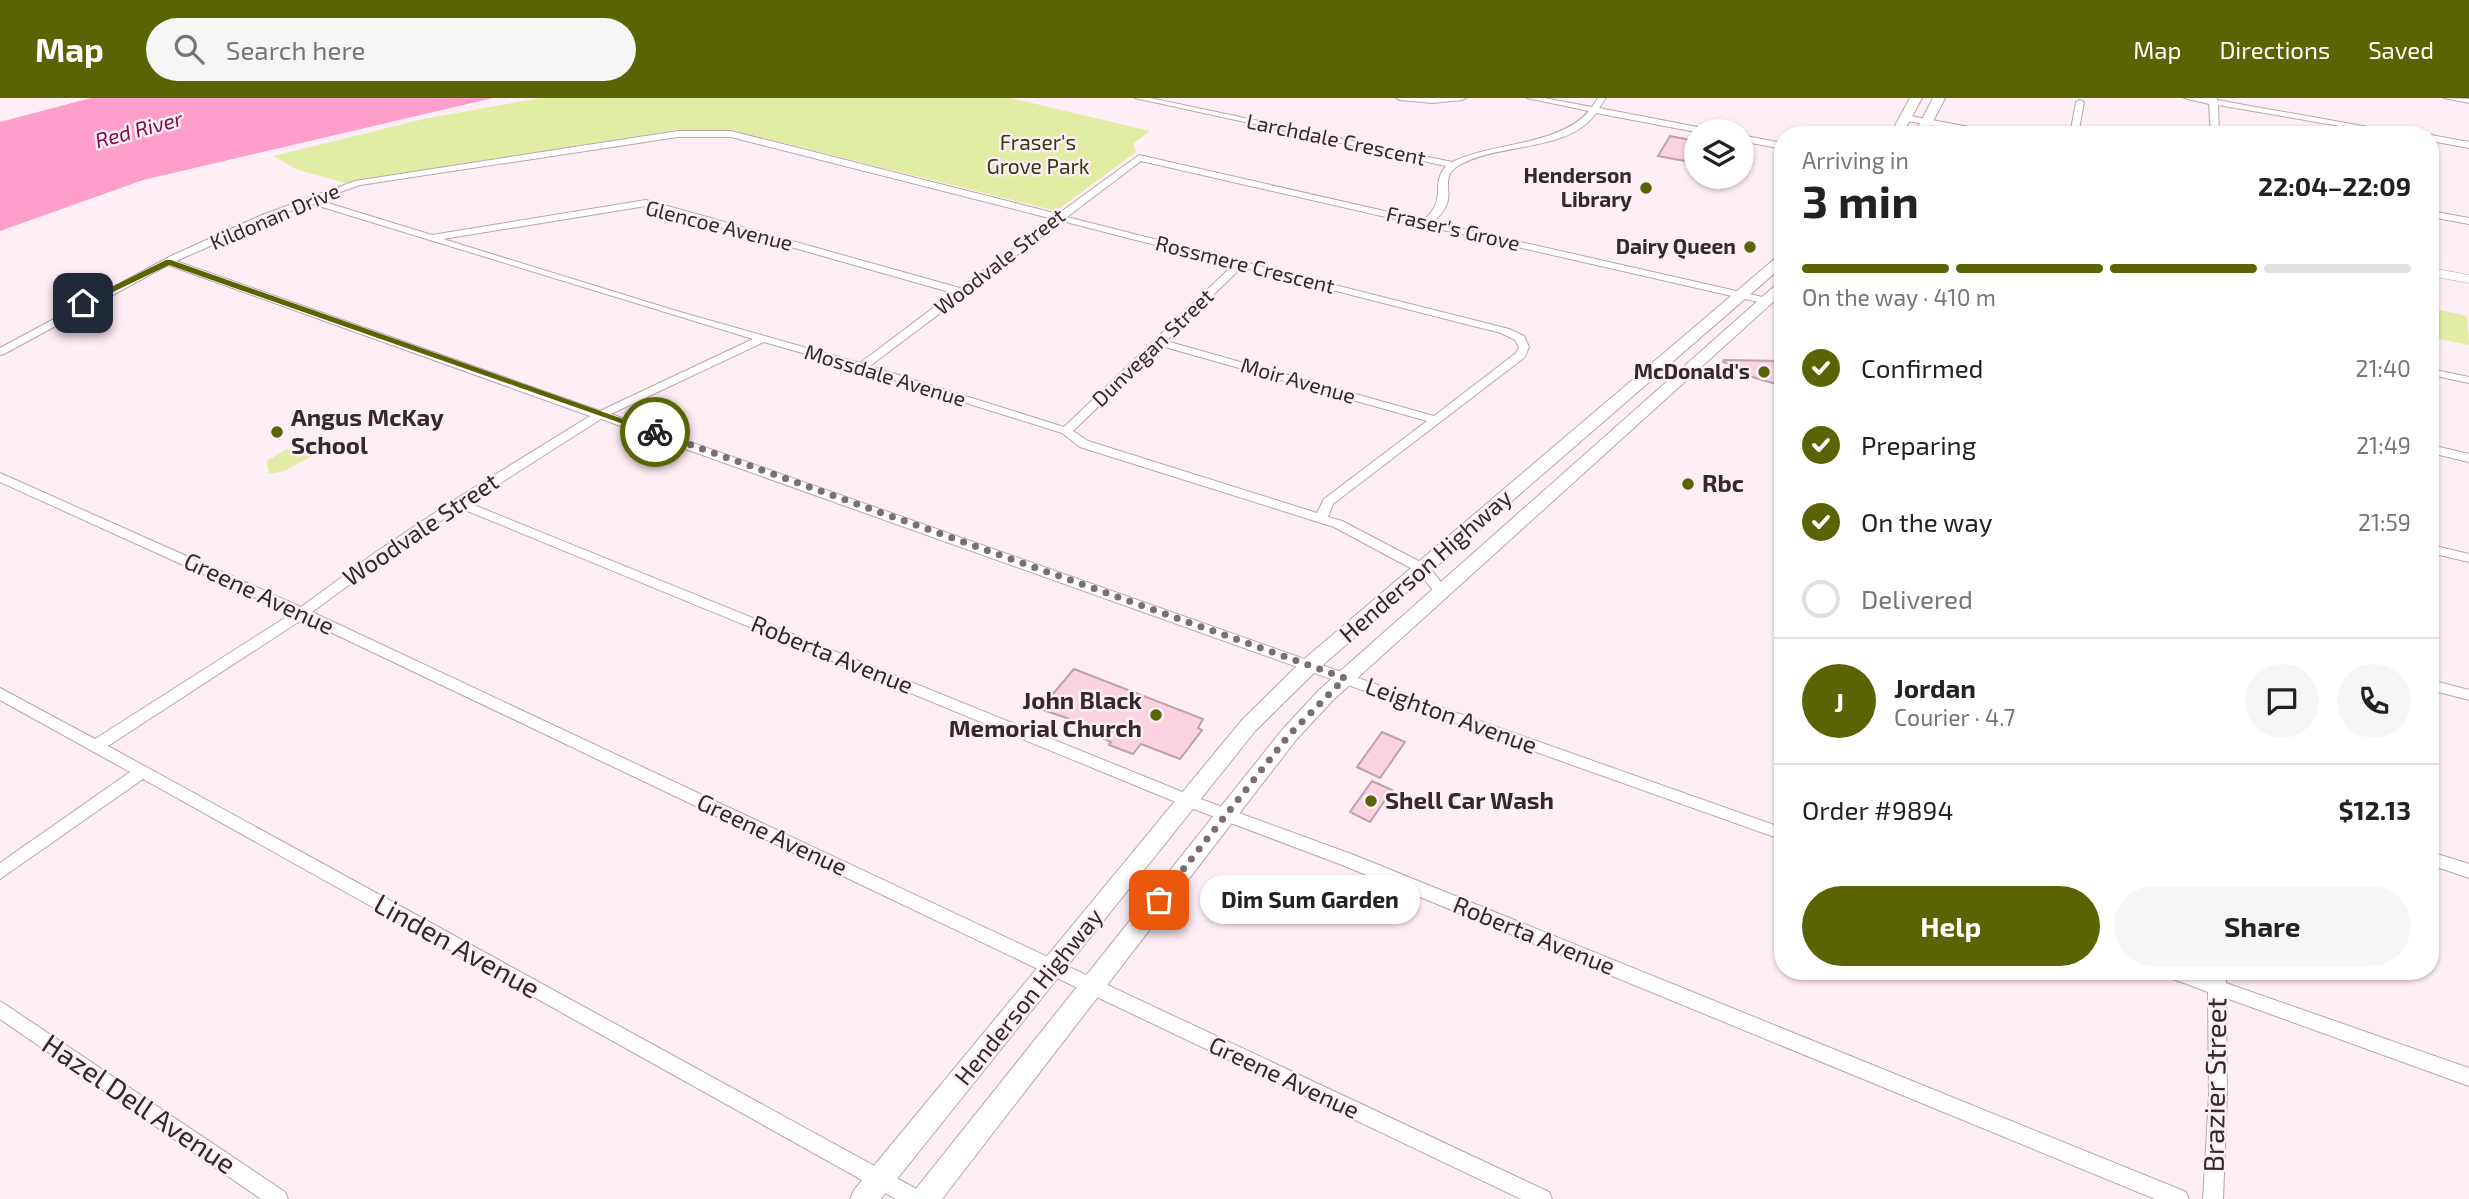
<!DOCTYPE html>
<meta charset="utf-8">
<style>
body{margin:0;font-family:"Exo 2",sans-serif;background:#f6f6f6;color:#222;height:100vh;display:flex;flex-direction:column;font-size:26px;white-space:nowrap}
*{box-sizing:border-box;margin:0}
p{font-size:23px;color:#767676}
.icon{flex:none;width:38px;height:38px;fill:none;stroke:currentColor;stroke-width:2;stroke-linecap:round;stroke-linejoin:round}
.map{position:relative;flex:1;overflow:hidden}
.details{position:absolute;left:1774px;top:28px;width:665px;height:854px;display:flex;flex-direction:column;background:#fff;border-radius:28px;box-shadow:0 2px 5px #0004}
.details>*{flex:none}
.buttons{position:absolute;left:1684px;top:21px;display:grid;gap:14px}
.buttons a{display:grid;place-items:center;width:70px;height:70px;border-radius:50%;background:#fff;box-shadow:0 2px 5px #0004;font-size:35px}
.pin{position:absolute;display:grid;place-items:center;width:60px;height:60px;color:#fff;margin:-30px;border-radius:14px;box-shadow:0 4px 10px #0006}
.courier{position:absolute;display:grid;place-items:center;width:70px;height:70px;margin:-35px;border:5px solid #5a6403;border-radius:50%;background:#fff;color:#222;box-shadow:0 2px 9px #0007}
.bubble{position:absolute;height:49px;border-radius:24px;background:#fff;box-shadow:0 2px 5px #0004;font-size:23px;font-weight:700;line-height:49px;text-align:center}
.headline em{font-style:normal;font-weight:700}
.headline div{display:flex;flex-direction:column-reverse}
.headline{display:flex;align-items:center;justify-content:space-between;height:119px;padding:0 28px}
h1{font-size:46px;font-weight:700;line-height:52px}
.bar{display:grid;grid-template-columns:repeat(4,1fr);gap:10px 7px;align-content:center;height:84px;padding:0 28px}
.bar i{height:9px;border-radius:5px;background:#e0e0e0}
.bar .selected{background:#5a6403}
.bar p{grid-column:span 4}
.line{display:flex;align-items:center;gap:18px;padding:0 28px;border-top:2px solid #e0e0e0}
.line div{flex:1}
.round{display:grid;place-items:center;flex:none;width:74px;height:74px;border-radius:37px;background:#f6f6f6}
ol{padding:0 28px;list-style:none}
li{display:flex;align-items:center;gap:21px;height:77px}
li p{margin-inline-start:auto}
li .icon{padding:7px;border-radius:50%;background:#5a6403;color:#fff;stroke-width:4}
li:last-child{color:#767676}
li i{width:38px;height:38px;border:4px solid #e0e0e0;border-radius:50%}
.action{display:flex;gap:14px;margin-top:auto;padding:14px 28px}
.action a{flex:1;height:80px;border-radius:42px;background:#5a6403;color:#fff;font-size:28px;font-weight:700;line-height:80px;text-align:center}
.action a+a{background:#f6f6f6;color:#222}
header{display:flex;align-items:center;gap:42px;box-sizing:border-box;height:98px;padding:0 35px;background:#5a6403;color:#fff}
header strong{font-size:33px}
nav{display:flex;gap:38px;margin-inline-start:auto;font-size:24px}
.search{width:490px;height:63px;background:#f6f6f6;display:flex;align-items:center;gap:18px;box-sizing:border-box;padding:0 24px;border-radius:38px;color:#767676;font-size:26px}
.map>svg:first-child{display:block}
.green{fill:#e1eda4}
.water{fill:#fe9eca}
.building{fill:#fad2e2;stroke:#bca2ad;stroke-width:2}
.lines{fill:none;stroke-linecap:round;stroke-linejoin:round}
.minor-casing{stroke:#bda3ae;stroke-width:2}
.tertiary-casing{stroke:#bda3ae;stroke-width:1}
.secondary-casing{stroke:#bda3ae;stroke-width:2}
.minor{fill:#fff;fill-rule:evenodd}
.tertiary{fill:#fff;fill-rule:evenodd}
.secondary{fill:#fff;fill-rule:evenodd}
.route{fill:#5a6403}
.done{stroke:#7a6e73;stroke-width:7;stroke-dasharray:0 12.6}
.poi-dot{fill:#5a6403;stroke:#ffeef5;stroke-width:2.5}
.labels{text-anchor:middle;stroke-width:5;stroke-linejoin:round;paint-order:stroke}
.far-water-label{font-size:21px;font-style:italic;fill:#7c094f;stroke:#ffeef5}
.far-street-label{font-size:21px;fill:#33292d;stroke:#ffeef5}
.far-park-label{font-size:21px;fill:#33380e;stroke:#ffeef5}
.far-poi-label{font-size:21px;font-weight:bold;fill:#33292d;stroke:#ffeef5;text-anchor:end}
.poi-label{font-size:24px;font-weight:bold;fill:#33292d;stroke:#ffeef5;text-anchor:start}
.street-label{font-size:24px;fill:#33292d;stroke:#ffeef5}
.near-street-label{font-size:28px;fill:#33292d;stroke:#ffeef5}
</style>
<header>
<strong>Map</strong>
<div class="search"><svg class="icon" aria-label="search" viewBox="0 0 24 24"><circle cx="10" cy="10" r="6"/><path d="M15 15l6 6"/></svg>Search here</div>
<nav><a>Map</a><a>Directions</a><a>Saved</a></nav>
</header>
<div class="map">
<svg width="2469" height="1101" viewBox="0 0 2469 1101">
<rect width="100%" height="100%" fill="#ffeef5"/>
<g class="green">
<path d="M 541,0 L 1011,0 L 1150,33 L 1133,46 L 1136,54 L 1056,113 L 736,33 L 677,32 L 346,85 L 298,72 L 273,58 L 428,20 Z"/>
<path d="M 2431,210 L 2467,218 L 2469,247 L 2431,239 Z"/>
<path d="M 315,344 L 325,349 L 324,352 L 284,373 L 269,376 L 267,363 L 285,352 Z"/>
</g>
<path class="water" d="M 91,0 L 493,0 L 143,82 L 0,133 L 0,24 Z"/>
<g class="building">
<path d="M 1670,38 L 1696,43 L 1696,65 L 1658,58 Z"/>
<path d="M 1724,262 L 1783,263 L 1783,288 L 1742,276 L 1746,272 L 1723,264 Z"/>
<path d="M 1074,571 L 1203,621 L 1198,630 L 1202,632 L 1180,661 L 1141,646 L 1133,656 L 1109,647 L 1111,644 L 1101,639 L 1105,633 L 1040,611 Z"/>
<path d="M 1382,634 L 1405,644 L 1380,680 L 1357,669 Z"/>
<path d="M 1372,683 L 1392,692 L 1370,724 L 1350,714 Z"/>
</g>
<g class="lines">
<defs>
<g id="minor">
<path d="M 1135,0 L 1150,0 L 1452,64 C 1493,44 1559,48 1589,13 L 1527,0 L 1544,0 L 1592,9 L 1598,0 L 1606,0 L 1599,10 L 1708,31 L 1709,33 L 1696,34 L 1596,15 C 1569,55 1497,44 1458,68 C 1443,77 1450,88 1448,102 C 1446,111 1440,118 1433,124 L 1767,200 L 1772,203 L 1767,206 L 1141,63 L 1067,119 L 1509,231 L 1524,238 L 1529,249 L 1525,259 L 1333,406 L 1328,419 L 1342,423 L 1428,468 L 1449,494 L 1442,498 L 1437,497 L 1418,474 L 1334,429 L 1080,349 L 1062,335 L 858,271 L 764,244 L 611,316 L 1783,730 L 1783,742 L 601,321 L 469,405 L 1195,699 L 1354,757 L 2179,1091 L 2186,1094 L 2189,1101 L 2155,1101 L 1342,767 L 1183,707 L 460,410 L 386,460 L 312,514 L 1549,1094 L 1552,1101 L 1521,1101 L 303,521 L 108,648 L 922,1094 L 925,1101 L 896,1101 L 143,681 L 0,781 L 0,765 L 130,674 L 0,602 L 0,590 L 95,641 L 291,516 L 0,384 L 0,375 L 301,509 L 376,454 L 454,402 L 590,318 L 168,167 L 4,256 L 0,257 L 0,250 L 171,158 L 262,117 L 355,83 L 678,33 L 731,33 L 1058,116 L 1139,57 L 1424,122 C 1449,99 1429,88 1446,68 ZM 678,39 L 731,39 L 1053,121 L 960,190 L 646,102 L 432,137 L 318,102 L 360,87 ZM 309,105 L 753,241 L 600,313 L 176,163 ZM 646,108 L 953,195 L 860,265 L 680,214 L 443,141 ZM 1062,123 L 1233,167 L 1064,329 L 870,268 ZM 1242,169 L 1501,235 L 1515,242 L 1519,249 L 1516,255 L 1434,318 L 1166,243 ZM 1161,248 L 1427,323 L 1324,401 L 1317,415 L 1088,343 L 1073,333 Z"/>
<path d="M 1396,0 L 1466,0 L 1462,2 L 1433,5 L 1400,2 Z"/>
<path d="M 2184,0 L 2217,0 L 2217,2 L 2413,37 L 2392,37 L 2218,7 L 2219,37 L 2211,37 L 2209,6 Z"/>
<path d="M 2444,0 L 2469,1 L 2469,5 Z"/>
<path d="M 2080,2 L 2084,4 L 2078,37 L 2070,37 L 2076,4 Z"/>
<path d="M 1905,17 L 1996,34 L 2000,37 L 1981,37 L 1902,22 L 1902,18 Z"/>
<path d="M 1741,37 L 1783,45 L 1783,51 L 1741,43 Z"/>
<path d="M 2431,37 L 2469,44 L 2469,50 L 2431,43 Z"/>
<path d="M 2431,113 L 2469,120 L 2469,126 L 2431,119 Z"/>
<path d="M 2431,271 L 2469,279 L 2469,285 L 2431,277 Z"/>
<path d="M 2431,347 L 2469,356 L 2469,364 L 2431,355 Z"/>
<path d="M 2431,447 L 2469,456 L 2469,464 L 2431,455 Z"/>
<path d="M 2431,582 L 2469,592 L 2469,602 L 2431,592 Z"/>
<path d="M 2431,754 L 2469,766 L 2469,780 L 2431,767 Z"/>
<path d="M 2162,873 L 2193,873 L 2208,879 L 2208,873 L 2226,873 L 2226,885 L 2469,970 L 2469,988 L 2226,900 L 2227,997 L 2223,1101 L 2203,1101 L 2209,997 L 2208,894 L 2165,878 Z"/>
<path d="M 0,903 L 285,1094 L 288,1101 L 261,1101 L 0,921 Z"/>
</g>
<path id="tertiary" d="M 2431,170 L 2469,177 L 2469,185 L 2431,178 Z"/>
<g id="secondary">
<path d="M 1910,0 L 1922,0 L 1902,37 L 1890,37 Z"/>
<path d="M 1933,0 L 1945,0 L 1926,37 L 1914,37 Z"/>
<path d="M 1783,157 L 1783,168 L 1317,572 L 1256,632 L 881,1101 L 850,1101 L 854,1092 L 1242,622 L 1303,562 L 1778,158 Z"/>
<path d="M 1783,184 L 1783,195 L 1333,602 L 1296,642 L 942,1101 L 911,1101 L 915,1092 L 1282,632 L 1319,592 L 1778,185 Z"/>
</g>
</defs>
<use href="#minor" class="minor-casing"/>
<use href="#tertiary" class="tertiary-casing"/>
<use href="#secondary" class="secondary-casing"/>
<use href="#minor" class="minor"/>
<use href="#tertiary" class="tertiary"/>
<use href="#secondary" class="secondary"/>
</g>
<path class="route" d="M 166,162 L 171,162 L 660,334 L 652,336 L 169,167 L 86,207 L 79,205 Z"/>
<g class="lines">
<path class="done" d="M 655,334 L 1345,580 L 1289,637 L 1159,802"/>
</g>
<g class="poi-dot">
<circle cx="1646" cy="90" r="7"/>
<circle cx="1750" cy="149" r="7"/>
<circle cx="1764" cy="274" r="7"/>
<circle cx="277" cy="334" r="7"/>
<circle cx="1688" cy="386" r="7"/>
<circle cx="1156" cy="617" r="7"/>
<circle cx="1371" cy="703" r="7"/>
</g>
<g class="labels">
<g class="far-water-label">
<text transform="translate(139 32) rotate(-15)" y="7">Red River</text>
</g>
<g class="far-street-label">
<text transform="translate(1336 42) rotate(12)" y="7">Larchdale Crescent</text>
<text transform="translate(275 119) rotate(-23)" y="7">Kildonan Drive</text>
<text transform="translate(719 128) rotate(14)" y="7">Glencoe Avenue</text>
<text transform="translate(1453 131) rotate(13)" y="7">Fraser's Grove</text>
<text transform="translate(1000 164) rotate(-38)" y="7">Woodvale Street</text>
<text transform="translate(1245 167) rotate(14)" y="7">Rossmere Crescent</text>
<text transform="translate(1153 250) rotate(-44)" y="7">Dunvegan Street</text>
<text transform="translate(885 278) rotate(17)" y="7">Mossdale Avenue</text>
<text transform="translate(1298 283) rotate(16)" y="7">Moir Avenue</text>
</g>
<g class="far-park-label">
<text x="1038" y="52">Fraser's<tspan x="1038" dy="24">Grove Park</tspan></text>
</g>
<g class="far-poi-label">
<text x="1632" y="85">Henderson<tspan x="1632" dy="24">Library</tspan></text>
<text x="1736" y="156">Dairy Queen</text>
<text x="1750" y="281">McDonald's</text>
</g>
<g class="poi-label">
<text x="291" y="328">Angus McKay<tspan x="291" dy="28">School</tspan></text>
<text x="1702" y="394">Rbc</text>
<text x="1142" y="611" text-anchor="end">John Black<tspan x="1142" dy="28">Memorial Church</tspan></text>
<text x="1385" y="711">Shell Car Wash</text>
</g>
<g class="street-label">
<text transform="translate(421 432) rotate(-34)" y="8">Woodvale Street</text>
<text transform="translate(1426 468) rotate(-41)" y="8">Henderson Highway</text>
<text transform="translate(259 496) rotate(25)" y="8">Greene Avenue</text>
<text transform="translate(832 557) rotate(22)" y="8">Roberta Avenue</text>
<text transform="translate(1451 618) rotate(20)" y="8">Leighton Avenue</text>
<text transform="translate(772 737) rotate(25)" y="8">Greene Avenue</text>
<text transform="translate(1534 838) rotate(22)" y="8">Roberta Avenue</text>
<text transform="translate(1029 899) rotate(-51)" y="8">Henderson Highway</text>
<text transform="translate(1284 980) rotate(25)" y="8">Greene Avenue</text>
</g>
<g class="near-street-label">
<text transform="translate(457 848) rotate(29)" y="10">Linden Avenue</text>
<text transform="translate(2215 987) rotate(-89)" y="10">Brazier Street</text>
<text transform="translate(139 1006) rotate(34)" y="10">Hazel Dell Avenue</text>
</g>
</g>
</svg>
<div class="buttons">
<a><svg class="icon" aria-label="layers" viewBox="0 0 24 24"><path d="M12 4l9 5-9 5-9-5zM3 14l9 5 9-5"/></svg></a>
</div>
<div class="pin" style="left:1159px;top:802px;background:#ea580c"><svg class="icon" aria-label="bag" viewBox="0 0 24 24"><path d="M5 8h14l-1 12H6zM9 8a3 3 0 0 1 6 0"/></svg></div>
<div class="pin" style="left:83px;top:205px;background:#1f2937"><svg class="icon" aria-label="home" viewBox="0 0 24 24"><path d="M3 11l9-7 9 7M6 9v11h12V9"/></svg></div>
<div class="courier" style="left:655px;top:334px"><svg class="icon" aria-label="bike" viewBox="0 0 24 24"><circle cx="6" cy="16" r="4"/><circle cx="18" cy="16" r="4"/><path d="M6 16l4-8h5l3 8M10 8l3 8H6M13 5h3"/></svg></div>
<div class="bubble" style="left:1200px;top:777px;width:220px">Dim Sum Garden</div>
<section class="details">
<div class="headline"><div><h1>3 min</h1><p>Arriving in</p></div><em>22:04–22:09</em></div>
<div class="bar"><i class="selected"></i><i class="selected"></i><i class="selected"></i><i></i><p>On the way · 410 m</p></div>
<ol>
<li><svg class="icon" aria-label="check" viewBox="0 0 24 24"><path d="M5 12l5 5 9-10"/></svg>Confirmed<p>21:40</p></li>
<li><svg class="icon" aria-label="check" viewBox="0 0 24 24"><path d="M5 12l5 5 9-10"/></svg>Preparing<p>21:49</p></li>
<li><svg class="icon" aria-label="check" viewBox="0 0 24 24"><path d="M5 12l5 5 9-10"/></svg>On the way<p>21:59</p></li>
<li><i></i>Delivered</li>
</ol>
<div class="line" style="height:126px"><b class="round" style="background:#5a6403;color:#fff">J</b><div><b>Jordan</b><p>Courier · 4.7</p></div><a class="round"><svg class="icon" aria-label="chat" viewBox="0 0 24 24"><path d="M4 5h16v11H9l-5 4z"/></svg></a><a class="round"><svg class="icon" aria-label="phone" viewBox="0 0 24 24"><path d="M5 4h4l2 5-3 2q2 4 5 5l2-3 5 2v4C11 20 4 13 5 4z"/></svg></a></div>
<div class="line" style="height:91px"><div>Order #9894</div><b>$12.13</b></div>
<div class="action"><a>Help</a><a>Share</a></div>
</section>
</div>
